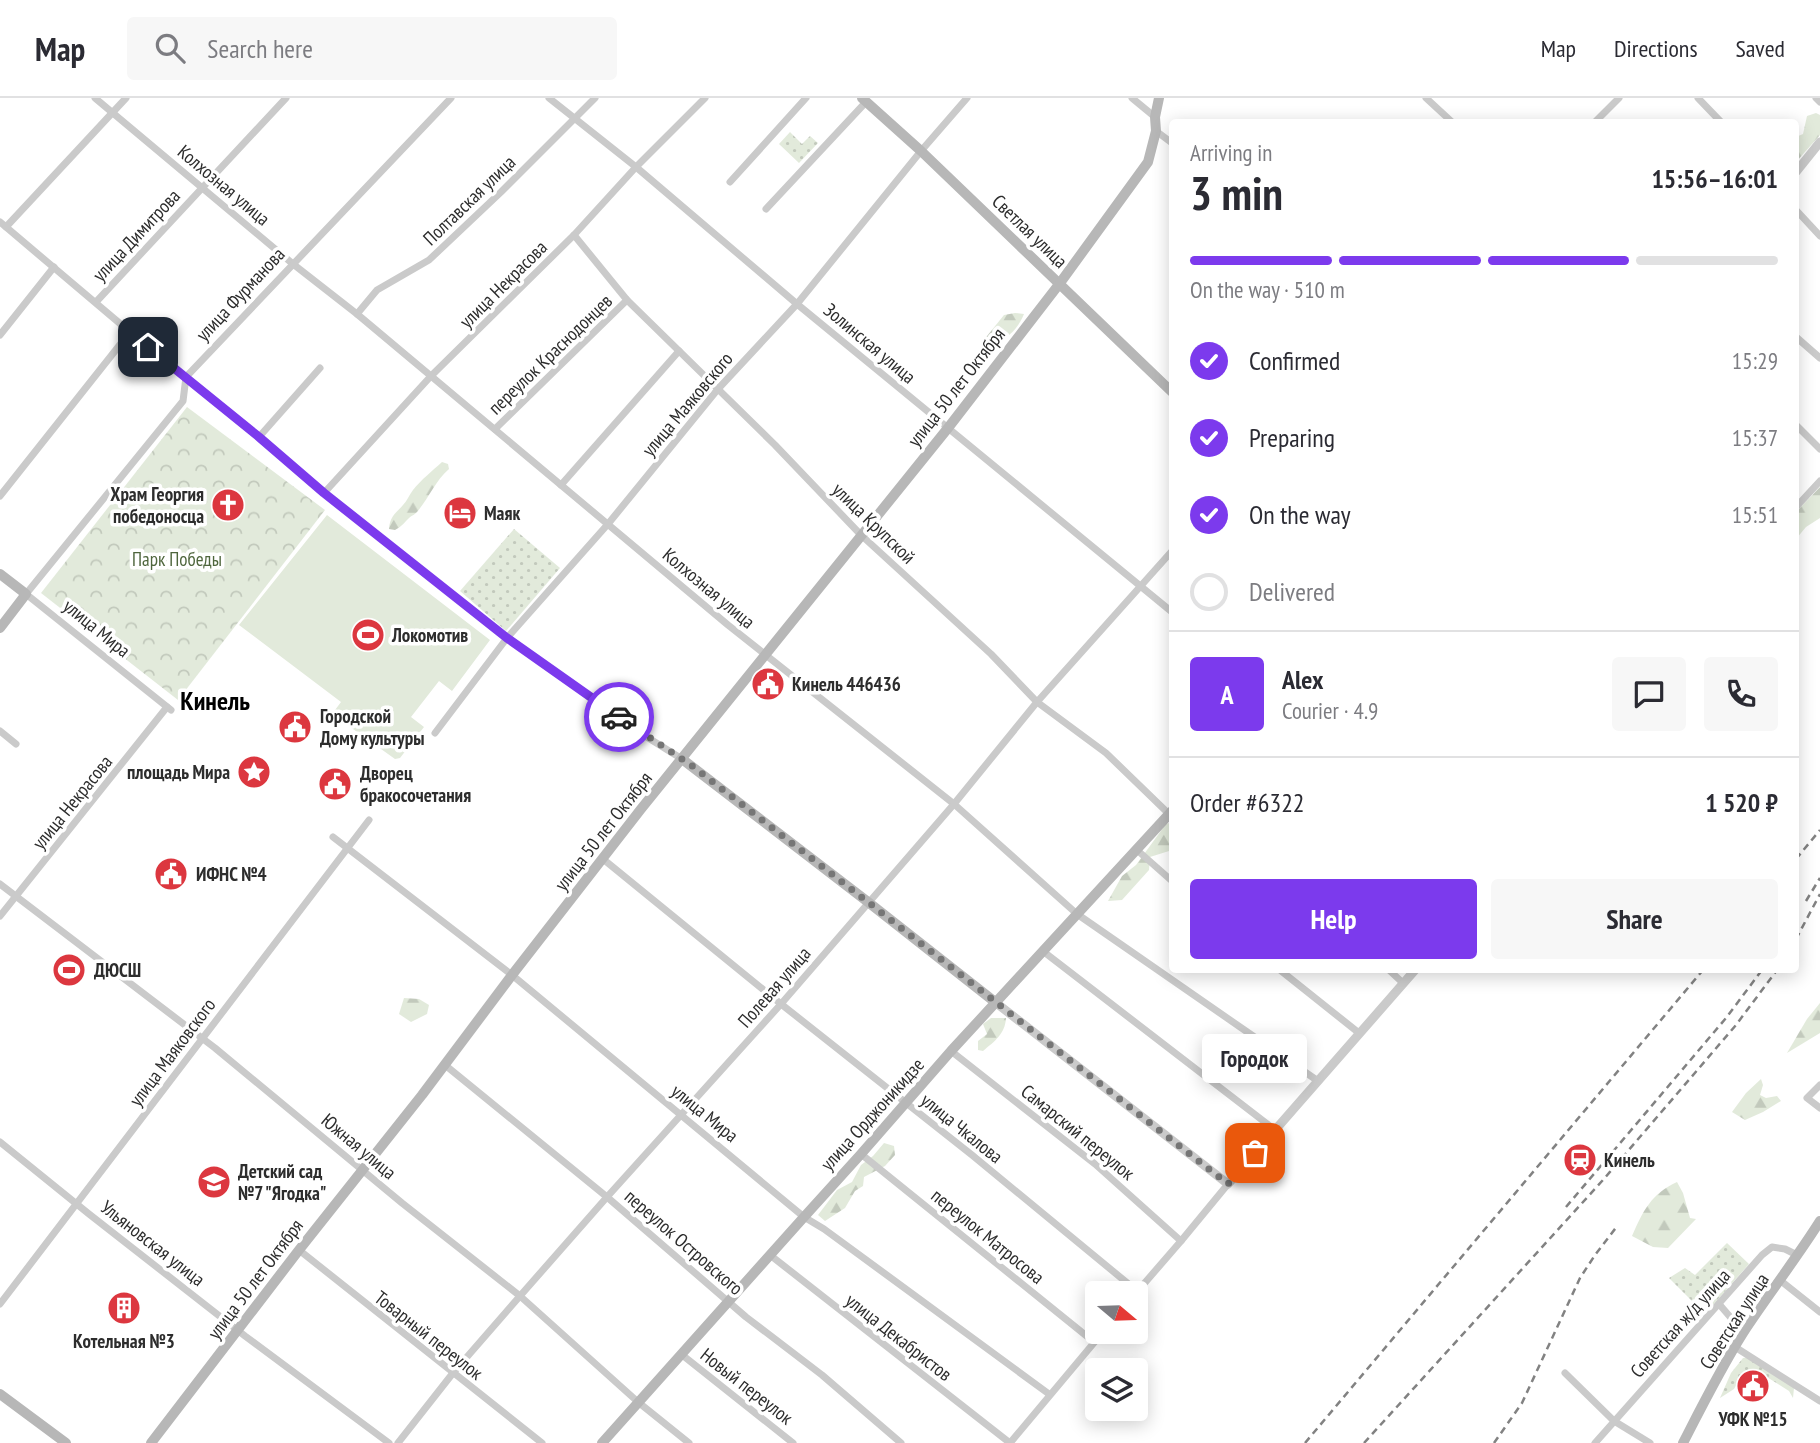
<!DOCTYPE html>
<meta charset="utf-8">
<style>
body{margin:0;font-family:"PT Sans Narrow",sans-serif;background:#f7f7f7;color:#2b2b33;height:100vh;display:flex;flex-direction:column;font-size:26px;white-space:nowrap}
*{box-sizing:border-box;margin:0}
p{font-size:23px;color:#7c7c81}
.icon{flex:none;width:38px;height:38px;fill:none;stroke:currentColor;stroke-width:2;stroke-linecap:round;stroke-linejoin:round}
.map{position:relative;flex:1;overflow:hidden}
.details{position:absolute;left:1169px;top:21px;width:630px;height:854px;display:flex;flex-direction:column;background:#fff;border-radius:7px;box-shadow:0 4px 18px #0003}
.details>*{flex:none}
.needle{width:46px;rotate:109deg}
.controls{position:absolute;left:1085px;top:1183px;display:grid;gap:14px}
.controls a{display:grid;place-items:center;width:63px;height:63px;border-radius:7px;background:#fff;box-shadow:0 4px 18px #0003;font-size:35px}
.pin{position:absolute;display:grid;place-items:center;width:60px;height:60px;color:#fff;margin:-30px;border-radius:14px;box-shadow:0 4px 10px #0006}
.courier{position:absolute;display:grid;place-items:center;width:70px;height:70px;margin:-35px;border:5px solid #7c3aed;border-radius:50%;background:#fff;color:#222;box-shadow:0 2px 9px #0007}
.bubble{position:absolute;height:49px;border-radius:7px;background:#fff;box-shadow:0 4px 18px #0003;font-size:23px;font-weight:600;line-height:49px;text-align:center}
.head em{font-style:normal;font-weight:600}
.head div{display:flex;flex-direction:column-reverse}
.head{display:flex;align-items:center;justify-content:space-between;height:119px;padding:0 21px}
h1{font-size:46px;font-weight:600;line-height:52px}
.bar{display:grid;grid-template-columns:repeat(4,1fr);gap:10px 7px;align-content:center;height:84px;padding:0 21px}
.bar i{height:9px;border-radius:5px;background:#e1e1e2}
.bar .selected{background:#7c3aed}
.bar p{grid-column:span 4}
.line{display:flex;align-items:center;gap:18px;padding:0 21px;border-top:2px solid #e1e1e2}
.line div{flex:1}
.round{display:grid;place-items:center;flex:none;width:74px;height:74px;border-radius:7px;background:#f7f7f7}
ol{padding:0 21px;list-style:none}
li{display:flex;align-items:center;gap:21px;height:77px}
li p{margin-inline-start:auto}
li .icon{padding:7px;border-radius:50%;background:#7c3aed;color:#fff;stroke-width:4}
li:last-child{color:#7c7c81}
li i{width:38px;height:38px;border:4px solid #e1e1e2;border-radius:50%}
.button{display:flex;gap:14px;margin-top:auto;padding:14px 21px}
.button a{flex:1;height:80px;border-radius:7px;background:#7c3aed;color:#fff;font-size:28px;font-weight:600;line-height:80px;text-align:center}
.button a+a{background:#f7f7f7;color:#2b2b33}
header{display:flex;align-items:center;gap:42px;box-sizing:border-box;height:98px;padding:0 35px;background:#fff;border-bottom:2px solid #e1e1e2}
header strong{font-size:33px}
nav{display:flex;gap:38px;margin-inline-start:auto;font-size:24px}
.search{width:490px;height:63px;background:#f7f7f7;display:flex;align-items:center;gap:18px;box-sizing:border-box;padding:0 24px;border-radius:7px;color:#7c7c81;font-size:26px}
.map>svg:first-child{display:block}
.grass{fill:url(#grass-dots)}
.forest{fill:url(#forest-firs)}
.park{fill:url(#park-crowns)}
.garden{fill:#e2eadb}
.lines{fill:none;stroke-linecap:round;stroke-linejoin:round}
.minor{stroke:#cacaca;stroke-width:7}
.tertiary{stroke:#cacaca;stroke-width:9}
.secondary{stroke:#b7b7b7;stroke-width:10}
.rail{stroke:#828282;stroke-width:2.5;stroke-dasharray:7 5;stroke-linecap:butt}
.done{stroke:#767676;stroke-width:7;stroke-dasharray:0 12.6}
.route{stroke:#7c3aed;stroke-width:9}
.labels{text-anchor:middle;stroke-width:7;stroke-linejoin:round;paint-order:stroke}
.street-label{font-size:19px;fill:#2d2d2d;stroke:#fff}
.poi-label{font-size:19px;font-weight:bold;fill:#2d2d2d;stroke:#fff;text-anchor:start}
.park-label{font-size:19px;fill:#4f663d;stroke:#fff}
.district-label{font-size:26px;font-weight:bold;fill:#000;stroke:#fff}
</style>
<header>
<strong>Map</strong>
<div class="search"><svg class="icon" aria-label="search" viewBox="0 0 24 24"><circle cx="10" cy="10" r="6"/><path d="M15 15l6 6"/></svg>Search here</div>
<nav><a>Map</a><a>Directions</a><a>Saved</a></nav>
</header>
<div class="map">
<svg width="1820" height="1345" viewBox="0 0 1820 1345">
<defs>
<pattern id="grass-dots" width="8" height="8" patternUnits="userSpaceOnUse" patternTransform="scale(1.75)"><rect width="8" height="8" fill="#e2eadb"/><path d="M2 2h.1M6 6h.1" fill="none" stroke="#c2c9bc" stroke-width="1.8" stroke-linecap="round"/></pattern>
<pattern id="forest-firs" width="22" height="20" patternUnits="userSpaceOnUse" patternTransform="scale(1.75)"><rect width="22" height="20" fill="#e2eadb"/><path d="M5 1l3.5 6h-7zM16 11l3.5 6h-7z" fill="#c2c9bc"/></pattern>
<pattern id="park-crowns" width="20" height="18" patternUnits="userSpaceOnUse" patternTransform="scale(1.75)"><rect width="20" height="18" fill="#e2eadb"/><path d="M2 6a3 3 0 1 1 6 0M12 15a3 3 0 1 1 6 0" fill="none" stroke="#c2c9bc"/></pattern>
</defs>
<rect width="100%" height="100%" fill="#fff"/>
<g class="grass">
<path d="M 790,34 L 802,46 L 810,38 L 818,45 L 799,65 L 779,46 Z"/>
<path d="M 514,431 L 560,470 L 506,533 L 460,493 Z"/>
<path d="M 1727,1145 L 1749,1166 L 1705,1216 L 1669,1180 L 1685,1170 L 1695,1177 Z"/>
<path d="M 1752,1259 L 1794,1290 L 1793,1300 L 1789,1293 L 1754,1271 L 1742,1277 L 1734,1291 L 1720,1300 L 1731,1275 L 1743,1260 Z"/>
</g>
<g class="forest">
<path d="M 1816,15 L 1820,17 L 1820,37 L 1796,64 L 1796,39 L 1803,36 L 1807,18 Z"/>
<path d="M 1015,215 L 1024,216 C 1017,233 1003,247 983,243 L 1004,217 Z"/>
<path d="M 442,364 L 448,366 L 449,371 C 435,383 429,400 417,414 C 413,418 412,417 408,421 C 403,426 401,429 395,432 L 389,431 C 390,418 396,415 403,407 C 407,403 409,397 413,392 C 421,382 432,373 442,364 Z"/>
<path d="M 1820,389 L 1820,420 L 1806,429 L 1796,441 L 1796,414 Z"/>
<path d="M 1172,724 L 1172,743 L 1169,753 L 1150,759 L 1149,772 L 1122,802 L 1108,803 L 1122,778 L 1136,767 L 1166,726 Z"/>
<path d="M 404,900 L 419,901 L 429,907 L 427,916 L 411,924 L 399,916 Z"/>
<path d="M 1820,905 L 1820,935 L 1787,955 L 1807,921 Z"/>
<path d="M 991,920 L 1006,920 C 1005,936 995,943 983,953 L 978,952 L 978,943 L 987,936 L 983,926 Z"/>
<path d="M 1761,981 L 1763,987 L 1760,997 L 1766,1000 L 1777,998 L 1781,1003 L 1763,1014 L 1745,1022 L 1732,1014 L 1746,995 Z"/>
<path d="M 884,1045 L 894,1048 L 895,1057 L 885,1068 L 864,1079 L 863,1088 L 855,1093 L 845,1110 L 825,1123 L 818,1117 L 837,1092 L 852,1084 L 861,1067 L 873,1058 Z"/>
<path d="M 1677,1084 L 1683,1095 L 1690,1120 L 1696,1121 L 1668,1150 L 1653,1149 L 1632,1138 C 1643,1113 1651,1096 1677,1084 Z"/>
</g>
<path class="park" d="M 187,309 L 325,412 L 178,602 L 41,495 Z"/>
<path class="garden" d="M 327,417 L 490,542 L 452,593 L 439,583 L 411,619 L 424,629 L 400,660 L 395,661 L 332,616 L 341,604 L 239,527 Z"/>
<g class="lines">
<g class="minor">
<path d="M 95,0 L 293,166 L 357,216 L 728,527 L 954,706 L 1077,816 L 1318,983"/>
<path d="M 549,0 L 636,69 L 797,206 L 1172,514"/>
<path d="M 1132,0 L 1155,19"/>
<path d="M 1426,0 L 1452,24"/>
<path d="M 1698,0 L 1721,24"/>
<path d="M 1816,0 L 1820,4"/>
<path d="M 1595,24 L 1619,0"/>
<path d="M 1156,33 L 1172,45"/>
<path d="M 730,84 L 806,0"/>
<path d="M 766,111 L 866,4"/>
<path d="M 1796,112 L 1820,138"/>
<path d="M 0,124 L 130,234 L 259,339 L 324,395 L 507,540 L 642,636 L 682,661"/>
<path d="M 6,129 L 126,0"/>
<path d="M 574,137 L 627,202 L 775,347 L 861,437 L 991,556 L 1037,604 L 1106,655 L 1169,716"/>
<path d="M 96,204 L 286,0"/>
<path d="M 357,216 L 377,192 L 429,162 L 501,94 L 595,0"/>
<path d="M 0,237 L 54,169"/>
<path d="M 1796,239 L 1820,260"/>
<path d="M 1796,327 L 1820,351"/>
<path d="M 495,331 L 627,202"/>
<path d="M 259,339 L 320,270"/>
<path d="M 561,387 L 679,253"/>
<path d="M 324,395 L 431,278 L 574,137 L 636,69 L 705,0"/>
<path d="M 0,398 L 130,234"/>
<path d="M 1796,409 L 1820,383"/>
<path d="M 171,612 L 26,496 L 183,303 L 186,279 L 451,0"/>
<path d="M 0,633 L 16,646"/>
<path d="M 435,635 L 507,540 L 608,426 L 718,291 L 797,206 L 921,53 L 967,0"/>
<path d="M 333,739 L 512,877 L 804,1119 L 824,1131 L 1049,1296"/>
<path d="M 1137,752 L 1172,783"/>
<path d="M 603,761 L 781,906 L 972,1057 L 1137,1193"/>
<path d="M 0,786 L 215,950 L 402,1105 L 520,1198 L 638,1304 L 689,1345"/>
<path d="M 0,818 L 167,609"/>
<path d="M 1044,854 L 1275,1032"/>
<path d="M 1280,872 L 1359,935"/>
<path d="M 1389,872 L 1403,885"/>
<path d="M 951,953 L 1095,1066 L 1181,1143"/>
<path d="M 445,967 L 607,1099 L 746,1219 L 822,1277 L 901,1345"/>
<path d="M 1820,987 L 1807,1000 L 1820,1010"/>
<path d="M 0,1044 L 89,1116 L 245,1238 L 389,1345"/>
<path d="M 861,1056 L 1094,1244"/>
<path d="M 299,1152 L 542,1345"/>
<path d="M 770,1157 L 1010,1345"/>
<path d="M 1781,1183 L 1820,1214"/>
<path d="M 1136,1195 L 1181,1143 L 1228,1086"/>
<path d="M 0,1206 L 369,722"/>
<path d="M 1719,1206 L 1744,1235"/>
<path d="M 1735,1249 L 1820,1303"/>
<path d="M 681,1256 L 793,1345"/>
<path d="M 1565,1275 L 1614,1323 L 1650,1345"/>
<path d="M 398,1345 L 453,1275 L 520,1198 L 607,1099 L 781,906 L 954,706 L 1037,604 L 1172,453"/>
<path d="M 1010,1345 L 1103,1234"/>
<path d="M 1595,1345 L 1762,1157 L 1772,1149 L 1785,1151 L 1797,1157"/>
</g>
<g class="tertiary">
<path d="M 1796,74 L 1820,44"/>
<path d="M 995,904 L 1228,1086 L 1415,872"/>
</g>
<g class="secondary">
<path d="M 862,0 L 921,53 L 1172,294"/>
<path d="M 0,476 L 26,496 L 0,530"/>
<path d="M 682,661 L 868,804 L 995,904"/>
<path d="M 0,1296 L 66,1345"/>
<path d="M 151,1345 L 299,1152 L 422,997 L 512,877 L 641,711 L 948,330 L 1060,185 L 1148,64 L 1156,33 L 1155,19 L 1159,0"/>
<path d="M 602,1345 L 804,1119 L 861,1056 L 951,953 L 1172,713"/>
<path d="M 1683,1345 C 1702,1308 1721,1270 1743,1235 C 1768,1197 1796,1161 1820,1123"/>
</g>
<g class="rail">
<path d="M 1796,761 L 1820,732"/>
<path d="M 1806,803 L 1820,780"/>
<path d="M 1796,841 L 1820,796"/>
<path d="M 1566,1109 L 1726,920 L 1762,872"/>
<path d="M 1305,1345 L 1703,872"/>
<path d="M 1364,1345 L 1603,1082 L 1736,927 L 1777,872"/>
<path d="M 1494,1345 L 1522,1305 L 1580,1180 L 1595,1157 L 1618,1127"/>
</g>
</g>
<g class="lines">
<path class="done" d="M 619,619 L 691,667 L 868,804 L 1228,1086 L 1255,1055"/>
<path class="route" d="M 148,249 L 259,339 L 324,395 L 507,540 L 619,619"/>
</g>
<defs>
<symbol id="church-disc" viewBox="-11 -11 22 22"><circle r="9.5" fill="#dc373f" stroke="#fff"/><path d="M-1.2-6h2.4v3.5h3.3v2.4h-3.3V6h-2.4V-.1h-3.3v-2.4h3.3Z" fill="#fff"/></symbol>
<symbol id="hotel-disc" viewBox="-11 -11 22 22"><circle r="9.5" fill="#dc373f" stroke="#fff"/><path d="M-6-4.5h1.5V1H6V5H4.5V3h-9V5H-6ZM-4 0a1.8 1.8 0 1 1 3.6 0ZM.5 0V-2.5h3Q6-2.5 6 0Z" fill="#fff"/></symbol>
<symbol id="stadium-disc" viewBox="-11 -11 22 22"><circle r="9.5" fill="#dc373f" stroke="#fff"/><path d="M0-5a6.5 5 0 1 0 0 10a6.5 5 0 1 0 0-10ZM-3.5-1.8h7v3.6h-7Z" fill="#fff"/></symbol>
<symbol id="civic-disc" viewBox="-11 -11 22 22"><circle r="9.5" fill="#dc373f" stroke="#fff"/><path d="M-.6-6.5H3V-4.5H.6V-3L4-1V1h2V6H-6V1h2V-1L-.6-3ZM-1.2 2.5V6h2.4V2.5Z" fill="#fff"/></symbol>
<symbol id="sight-disc" viewBox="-11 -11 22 22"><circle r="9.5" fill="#dc373f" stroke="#fff"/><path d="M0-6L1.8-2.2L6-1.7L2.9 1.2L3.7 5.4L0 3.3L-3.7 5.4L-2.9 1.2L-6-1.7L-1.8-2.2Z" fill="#fff"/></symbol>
<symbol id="station-disc" viewBox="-11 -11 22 22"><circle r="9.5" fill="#dc373f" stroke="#fff"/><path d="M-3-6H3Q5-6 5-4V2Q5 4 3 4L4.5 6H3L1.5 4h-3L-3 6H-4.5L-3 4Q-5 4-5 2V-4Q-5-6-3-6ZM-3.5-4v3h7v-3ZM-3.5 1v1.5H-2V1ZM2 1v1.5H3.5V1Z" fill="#fff"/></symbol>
<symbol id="school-disc" viewBox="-11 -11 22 22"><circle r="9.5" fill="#dc373f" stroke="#fff"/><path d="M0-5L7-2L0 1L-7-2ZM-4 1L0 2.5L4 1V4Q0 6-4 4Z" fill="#fff"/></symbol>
<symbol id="building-disc" viewBox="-11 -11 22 22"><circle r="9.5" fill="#dc373f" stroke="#fff"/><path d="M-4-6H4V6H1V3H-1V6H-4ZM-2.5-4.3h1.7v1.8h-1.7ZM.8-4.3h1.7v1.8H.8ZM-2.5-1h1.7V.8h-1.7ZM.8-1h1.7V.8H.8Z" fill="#fff"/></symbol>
</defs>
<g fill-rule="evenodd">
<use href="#church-disc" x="209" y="388" width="38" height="38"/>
<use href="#hotel-disc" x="441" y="396" width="38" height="38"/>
<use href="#stadium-disc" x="349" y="518" width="38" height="38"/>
<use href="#civic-disc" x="749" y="567" width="38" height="38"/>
<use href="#civic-disc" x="276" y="610" width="38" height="38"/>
<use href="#sight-disc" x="235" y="655" width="38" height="38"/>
<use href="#civic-disc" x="316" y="667" width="38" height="38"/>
<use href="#civic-disc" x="152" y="757" width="38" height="38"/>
<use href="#stadium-disc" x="50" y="853" width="38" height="38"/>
<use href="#station-disc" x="1561" y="1043" width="38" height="38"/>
<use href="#school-disc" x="195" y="1065" width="38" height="38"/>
<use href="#building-disc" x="105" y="1191" width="38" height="38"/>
<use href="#civic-disc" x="1734" y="1269" width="38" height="38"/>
</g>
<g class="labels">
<g class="street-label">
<text transform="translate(224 87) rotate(40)" y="7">Колхозная улица</text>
<text transform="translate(469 102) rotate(-44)" y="7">Полтавская улица</text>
<text transform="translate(1030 133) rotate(44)" y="7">Светлая улица</text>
<text transform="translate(136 137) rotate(-47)" y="7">улица Димитрова</text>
<text transform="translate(503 186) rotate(-45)" y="7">улица Некрасова</text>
<text transform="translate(240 196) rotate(-47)" y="7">улица Фурманова</text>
<text transform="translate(870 245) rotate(40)" y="7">Золинская улица</text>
<text transform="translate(550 256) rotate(-44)" y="7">переулок Краснодонцев</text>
<text transform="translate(956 289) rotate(-52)" y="7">улица 50 лет Октября</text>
<text transform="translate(687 306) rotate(-50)" y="7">улица Маяковского</text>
<text transform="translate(874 425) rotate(44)" y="7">улица Крупской</text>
<text transform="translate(709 490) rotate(40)" y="7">Колхозная улица</text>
<text transform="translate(97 530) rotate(39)" y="7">улица Мира</text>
<text transform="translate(72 704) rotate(-51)" y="7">улица Некрасова</text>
<text transform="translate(603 733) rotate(-52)" y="7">улица 50 лет Октября</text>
<text transform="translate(774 889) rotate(-49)" y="7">Полевая улица</text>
<text transform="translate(172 954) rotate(-53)" y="7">улица Маяковского</text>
<text transform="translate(705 1015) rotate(39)" y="7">улица Мира</text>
<text transform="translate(872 1016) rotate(-48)" y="7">улица Орджоникидзе</text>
<text transform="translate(962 1030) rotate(39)" y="7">улица Чкалова</text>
<text transform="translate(1078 1034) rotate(39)" y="7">Самарский переулок</text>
<text transform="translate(359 1048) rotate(40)" y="7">Южная улица</text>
<text transform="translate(988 1138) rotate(39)" y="7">переулок Матросова</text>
<text transform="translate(684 1144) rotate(41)" y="7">переулок Островского</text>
<text transform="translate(153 1145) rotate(38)" y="7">Ульяновская улица</text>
<text transform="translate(255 1181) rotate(-53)" y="7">улица 50 лет Октября</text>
<text transform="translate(1734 1223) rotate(-57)" y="7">Советская улица</text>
<text transform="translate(1680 1225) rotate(-48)" y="7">Советская ж/д улица</text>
<text transform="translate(429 1237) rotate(38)" y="7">Товарный переулок</text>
<text transform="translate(899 1239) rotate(38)" y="7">улица Декабристов</text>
<text transform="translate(747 1288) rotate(38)" y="7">Новый переулок</text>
</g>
<g class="poi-label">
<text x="204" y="403" text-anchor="end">Храм Георгия<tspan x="204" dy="22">победоносца</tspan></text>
<text x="484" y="422">Маяк</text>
<text x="392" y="544">Локомотив</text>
<text x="792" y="593">Кинель 446436</text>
<text x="320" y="625">Городской<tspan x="320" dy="22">Дому культуры</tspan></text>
<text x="230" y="681" text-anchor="end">площадь Мира</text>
<text x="360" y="682">Дворец<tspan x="360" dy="22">бракосочетания</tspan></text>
<text x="196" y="783">ИФНС №4</text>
<text x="94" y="879">ДЮСШ</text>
<text x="1604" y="1069">Кинель</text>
<text x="238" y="1080">Детский сад<tspan x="238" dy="22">№7 "Ягодка"</tspan></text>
<text x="124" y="1250" text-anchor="middle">Котельная №3</text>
<text x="1753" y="1328" text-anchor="middle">УФК №15</text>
</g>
<g class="park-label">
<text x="177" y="468">Парк Победы</text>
</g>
<g class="district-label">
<text x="215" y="612">Кинель</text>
</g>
</g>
</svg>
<div class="controls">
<a><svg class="needle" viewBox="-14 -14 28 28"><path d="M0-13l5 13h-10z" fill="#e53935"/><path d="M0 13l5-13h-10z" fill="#7c7c81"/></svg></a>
<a><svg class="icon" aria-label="layers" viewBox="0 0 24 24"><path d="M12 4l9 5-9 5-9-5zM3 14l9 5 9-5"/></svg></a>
</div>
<div class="pin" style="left:1255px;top:1055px;background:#ea580c"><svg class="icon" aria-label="bag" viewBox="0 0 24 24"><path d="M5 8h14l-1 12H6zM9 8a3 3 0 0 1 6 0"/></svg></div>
<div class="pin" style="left:148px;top:249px;background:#1f2937"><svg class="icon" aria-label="home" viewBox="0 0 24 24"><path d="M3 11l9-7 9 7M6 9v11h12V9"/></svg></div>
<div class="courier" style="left:619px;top:619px"><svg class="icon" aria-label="car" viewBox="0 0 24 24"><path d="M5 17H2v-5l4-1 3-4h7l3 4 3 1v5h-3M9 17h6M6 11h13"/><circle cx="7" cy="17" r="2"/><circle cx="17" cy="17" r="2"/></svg></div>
<div class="bubble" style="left:1202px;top:936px;width:105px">Городок</div>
<section class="details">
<div class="head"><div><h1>3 min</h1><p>Arriving in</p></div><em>15:56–16:01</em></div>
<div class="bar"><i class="selected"></i><i class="selected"></i><i class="selected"></i><i></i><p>On the way · 510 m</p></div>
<ol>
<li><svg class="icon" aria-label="check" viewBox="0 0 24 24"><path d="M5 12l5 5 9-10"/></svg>Confirmed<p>15:29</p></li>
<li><svg class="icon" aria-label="check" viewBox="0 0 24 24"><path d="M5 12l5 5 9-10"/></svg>Preparing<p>15:37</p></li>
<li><svg class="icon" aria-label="check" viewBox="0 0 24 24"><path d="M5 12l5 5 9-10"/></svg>On the way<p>15:51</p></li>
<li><i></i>Delivered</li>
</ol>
<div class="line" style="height:126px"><b class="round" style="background:#7c3aed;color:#fff">A</b><div><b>Alex</b><p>Courier · 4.9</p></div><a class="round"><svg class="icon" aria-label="chat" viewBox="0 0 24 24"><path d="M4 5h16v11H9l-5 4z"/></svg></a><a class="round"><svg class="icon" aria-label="phone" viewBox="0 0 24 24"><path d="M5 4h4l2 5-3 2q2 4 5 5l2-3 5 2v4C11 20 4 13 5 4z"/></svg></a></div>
<div class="line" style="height:91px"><div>Order #6322</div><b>1 520 ₽</b></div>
<div class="button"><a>Help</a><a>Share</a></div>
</section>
</div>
